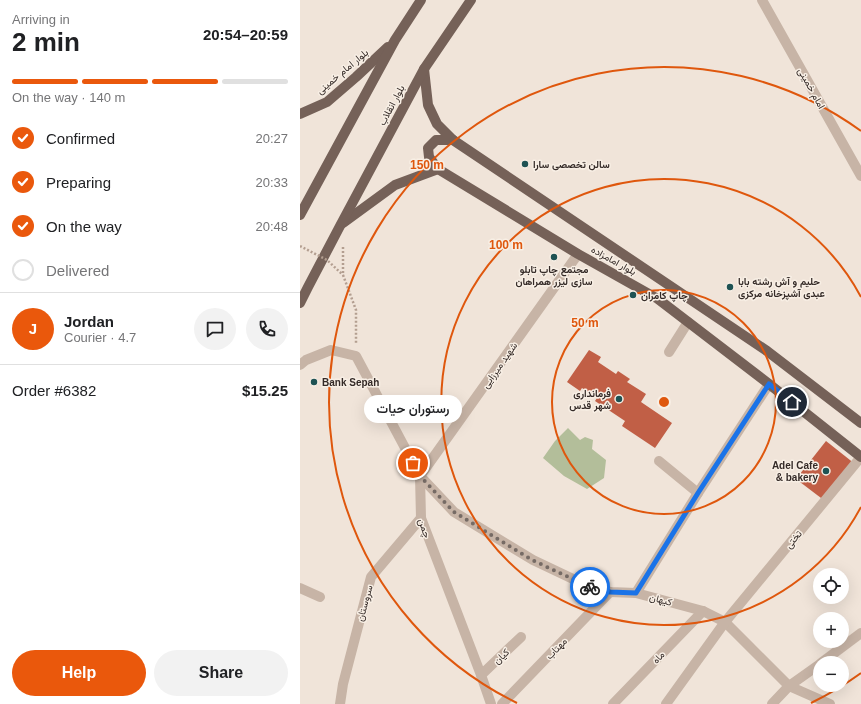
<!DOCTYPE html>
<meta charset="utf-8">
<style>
body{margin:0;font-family:Arial,Vazirmatn,sans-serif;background:#f2f2f2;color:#202124;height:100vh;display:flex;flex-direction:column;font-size:15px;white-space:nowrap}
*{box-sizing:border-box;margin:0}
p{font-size:13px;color:#757577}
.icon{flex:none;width:22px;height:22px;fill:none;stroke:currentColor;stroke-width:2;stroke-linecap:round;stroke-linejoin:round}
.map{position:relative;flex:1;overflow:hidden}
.sheet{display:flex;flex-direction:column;background:#fff;width:300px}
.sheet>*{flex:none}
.fabs{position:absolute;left:513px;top:568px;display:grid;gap:8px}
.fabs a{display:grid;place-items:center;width:36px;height:36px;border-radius:50%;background:#fff;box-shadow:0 4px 16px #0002;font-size:20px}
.pin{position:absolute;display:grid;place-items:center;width:34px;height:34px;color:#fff;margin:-17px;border:2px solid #fff;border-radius:50%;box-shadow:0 1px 4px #0007}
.courier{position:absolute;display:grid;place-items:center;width:40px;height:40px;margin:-20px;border:3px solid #1a73e8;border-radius:50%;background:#fff;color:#222;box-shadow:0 1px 5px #0007}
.bubble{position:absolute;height:28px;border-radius:14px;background:#fff;box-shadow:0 4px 16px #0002;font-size:13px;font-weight:600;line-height:28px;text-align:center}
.headline em{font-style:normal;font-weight:600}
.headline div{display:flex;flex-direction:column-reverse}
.headline{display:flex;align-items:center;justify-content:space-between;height:68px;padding:0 12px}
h1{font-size:26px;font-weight:600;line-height:30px}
.bar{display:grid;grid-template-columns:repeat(4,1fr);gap:6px 4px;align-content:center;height:48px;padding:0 12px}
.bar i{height:5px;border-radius:3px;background:#e0e0e0}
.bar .on{background:#ea580c}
.bar p{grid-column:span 4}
.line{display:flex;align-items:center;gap:10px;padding:0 12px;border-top:1px solid #e0e0e0}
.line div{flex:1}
.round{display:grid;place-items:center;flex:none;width:42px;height:42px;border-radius:21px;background:#f2f2f2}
ol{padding:0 12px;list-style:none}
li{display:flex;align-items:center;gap:12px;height:44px}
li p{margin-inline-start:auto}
li .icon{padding:4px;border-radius:50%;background:#ea580c;color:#fff;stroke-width:4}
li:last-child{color:#757577}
li i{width:22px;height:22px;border:2px solid #e0e0e0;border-radius:50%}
.action{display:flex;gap:8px;margin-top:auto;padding:8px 12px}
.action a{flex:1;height:46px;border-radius:24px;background:#ea580c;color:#fff;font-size:16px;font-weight:600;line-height:46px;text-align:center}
.action a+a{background:#f2f2f2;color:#202124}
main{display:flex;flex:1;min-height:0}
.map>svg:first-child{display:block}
.green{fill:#b3be9a}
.building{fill:#c15f46}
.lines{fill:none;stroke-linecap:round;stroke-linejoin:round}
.path{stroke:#b39e90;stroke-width:2.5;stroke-dasharray:2 2;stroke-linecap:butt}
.minor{stroke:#c7b4a6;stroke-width:10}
.major{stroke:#756158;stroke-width:10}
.path-bridge{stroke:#b39e90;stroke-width:2.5;stroke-dasharray:2 2;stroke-linecap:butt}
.done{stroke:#766b65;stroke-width:4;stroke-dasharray:0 7.2}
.route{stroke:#1a73e8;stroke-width:5}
.ring{fill:none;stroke:#df570d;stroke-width:2}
.poi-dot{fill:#1e5253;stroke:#f8efe5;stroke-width:1.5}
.labels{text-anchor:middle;stroke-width:3;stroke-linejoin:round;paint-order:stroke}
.street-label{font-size:10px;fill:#342a27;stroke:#f8efe5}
.poi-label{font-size:10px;font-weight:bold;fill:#342a27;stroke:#f8efe5;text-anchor:start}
.centre{fill:#df570d;stroke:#f8efe5;stroke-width:2}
.ring-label{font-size:12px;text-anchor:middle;font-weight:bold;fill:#df570d;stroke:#f8efe5;stroke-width:3;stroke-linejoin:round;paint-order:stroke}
</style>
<main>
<section class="sheet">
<div class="headline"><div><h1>2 min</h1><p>Arriving in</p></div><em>20:54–20:59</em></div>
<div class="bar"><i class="on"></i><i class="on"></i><i class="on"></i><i></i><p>On the way · 140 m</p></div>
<ol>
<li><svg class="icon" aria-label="check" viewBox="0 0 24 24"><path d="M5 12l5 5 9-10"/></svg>Confirmed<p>20:27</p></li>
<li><svg class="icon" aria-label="check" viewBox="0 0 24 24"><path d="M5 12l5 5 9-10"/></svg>Preparing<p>20:33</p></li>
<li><svg class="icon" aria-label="check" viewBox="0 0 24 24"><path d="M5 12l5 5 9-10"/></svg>On the way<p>20:48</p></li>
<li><i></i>Delivered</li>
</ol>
<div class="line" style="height:72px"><b class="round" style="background:#ea580c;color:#fff">J</b><div><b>Jordan</b><p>Courier · 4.7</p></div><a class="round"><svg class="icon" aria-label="chat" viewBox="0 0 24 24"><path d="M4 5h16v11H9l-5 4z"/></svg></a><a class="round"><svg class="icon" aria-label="phone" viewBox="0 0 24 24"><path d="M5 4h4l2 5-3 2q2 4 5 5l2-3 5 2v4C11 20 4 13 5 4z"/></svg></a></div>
<div class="line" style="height:52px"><div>Order #6382</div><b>$15.25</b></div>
<div class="action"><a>Help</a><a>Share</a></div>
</section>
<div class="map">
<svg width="561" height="704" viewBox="0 0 561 704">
<rect width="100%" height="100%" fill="#f0e4d9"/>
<path class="green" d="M 268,428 L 280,440 L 285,437 L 293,440 L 292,449 L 306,460 L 304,478 L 287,489 L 264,476 L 243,458 L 255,441 Z"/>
<g class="building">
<path d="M 289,350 L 301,357 L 298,362 L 316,374 L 318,371 L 330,379 L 327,382 L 346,394 L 341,402 L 372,423 L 355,448 L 322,426 L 325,421 L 295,401 L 297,398 L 282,388 L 280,391 L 267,382 Z"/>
<path d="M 526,441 L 555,464 L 525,501 L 496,479 Z"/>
</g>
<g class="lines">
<path class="path" d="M 43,247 L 43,275 L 56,310 L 56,344"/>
<g class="minor">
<path d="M 462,0 L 561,176"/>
<path d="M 278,254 L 120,476 L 154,512 L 233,560 L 292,588 L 310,592 L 336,593 L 403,611 L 425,622 L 489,686 L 530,704"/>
<path d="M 369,352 L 388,322"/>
<path d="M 0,365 L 6,360 L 31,350 L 56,356 L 120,476 L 121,518 L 181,675 L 191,704"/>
<path d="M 359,461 L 398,493"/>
<path d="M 0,588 L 20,597"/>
<path d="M 336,593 L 398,493 L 469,384"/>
<path d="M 521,663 L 561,633"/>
<path d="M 181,675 L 221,637"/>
<path d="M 40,704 L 43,684 L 71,577 L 121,518"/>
<path d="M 202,704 L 310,592"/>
<path d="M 313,704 L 403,611"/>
<path d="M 366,704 L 425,622 L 561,457"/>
<path d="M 472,704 L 489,686 L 520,664"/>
</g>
<g class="major">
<path d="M 124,69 L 128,105 L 137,124 L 153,140 L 467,351 L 561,423"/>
<path d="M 0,114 L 27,102 L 56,77 L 88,47"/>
<path d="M 153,140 L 136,140 L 128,148 L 129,157 L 138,169 L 278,254 L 358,299 L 469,384 L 561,457"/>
<path d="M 0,215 L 95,40 L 121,0"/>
<path d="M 43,223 L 95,185 L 138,169"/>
<path d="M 0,303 L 8,287 L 40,226 L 124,69 L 171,0"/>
</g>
<path class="path-bridge" d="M 0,246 L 27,260 L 43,275"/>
</g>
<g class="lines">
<path class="done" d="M 113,463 L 120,476 L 154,512 L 232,560 L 290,587"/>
<path class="route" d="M 290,587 L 310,592 L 336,593 L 398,493 L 469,384 L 492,402"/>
</g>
<g class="ring">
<circle cx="364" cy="402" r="112"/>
<path d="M561 507A223 223 0 1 1 561 297"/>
<path d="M561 673A335 335 0 0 1 511 703M217 703A335 335 0 1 1 561 131"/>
</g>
<g class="poi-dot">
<circle cx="225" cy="164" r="4"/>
<circle cx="254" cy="257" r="4"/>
<circle cx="430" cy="287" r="4"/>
<circle cx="333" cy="295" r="4"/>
<circle cx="14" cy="382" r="4"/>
<circle cx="319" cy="399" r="4"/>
<circle cx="526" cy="471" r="4"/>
</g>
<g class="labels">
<g class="street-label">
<text transform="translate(42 71) rotate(-40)" y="4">بلوار امام خمینی</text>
<text transform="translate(512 88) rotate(61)" y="4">امام خمینی</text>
<text transform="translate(91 105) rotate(-62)" y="4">بلوار انقلاب</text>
<text transform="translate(314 260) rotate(29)" y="4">بلوار امامزاده</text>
<text transform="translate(199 365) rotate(-55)" y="4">شهید میرزایی</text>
<text transform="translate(125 528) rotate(72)" y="4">چمن</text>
<text transform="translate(493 539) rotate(-50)" y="4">تختی</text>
<text transform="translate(361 599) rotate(15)" y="4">کیهان</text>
<text transform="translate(64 603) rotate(-75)" y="4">سروستان</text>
<text transform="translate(256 648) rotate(-46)" y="4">مهتاب</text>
<text transform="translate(201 656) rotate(-43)" y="4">کیان</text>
<text transform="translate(358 657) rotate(-46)" y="4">ماه</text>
</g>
<g class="poi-label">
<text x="233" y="168">سالن تخصصی سارا</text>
<text x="254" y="273" text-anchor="middle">مجتمع چاپ تابلو<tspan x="254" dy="12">سازی لیزر همراهان</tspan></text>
<text x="438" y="285">حلیم و آش رشته بابا<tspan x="438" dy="12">عبدی آشپزخانه مرکزی</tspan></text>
<text x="341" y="299">چاپ کامران</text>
<text x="22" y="386">Bank Sepah</text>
<text x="311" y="397" text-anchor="end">فرمانداری<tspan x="311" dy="12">شهر قدس</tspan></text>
<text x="518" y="469" text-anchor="end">Adel Cafe<tspan x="518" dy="12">&amp; bakery</tspan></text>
</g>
</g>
<circle cx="364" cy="402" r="6" class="centre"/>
<g class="ring-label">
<text x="127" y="169">150 m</text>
<text x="206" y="249">100 m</text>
<text x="285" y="327">50 m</text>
</g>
</svg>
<div class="fabs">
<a><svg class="icon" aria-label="locate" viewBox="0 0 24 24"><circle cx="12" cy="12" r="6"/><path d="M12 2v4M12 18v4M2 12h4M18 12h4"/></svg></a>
<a>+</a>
<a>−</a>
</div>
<div class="pin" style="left:113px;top:463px;background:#ea580c"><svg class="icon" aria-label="bag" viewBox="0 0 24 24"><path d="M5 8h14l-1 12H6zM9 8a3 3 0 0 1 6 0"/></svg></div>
<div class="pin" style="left:492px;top:402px;background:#1f2937"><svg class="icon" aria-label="home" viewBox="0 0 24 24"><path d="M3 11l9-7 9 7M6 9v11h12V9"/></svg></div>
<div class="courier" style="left:290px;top:587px"><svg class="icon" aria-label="bike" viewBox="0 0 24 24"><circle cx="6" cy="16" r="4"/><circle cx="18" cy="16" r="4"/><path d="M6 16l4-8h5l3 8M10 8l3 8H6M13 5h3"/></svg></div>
<div class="bubble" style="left:64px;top:395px;width:98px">رستوران حیات</div>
</div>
</main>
